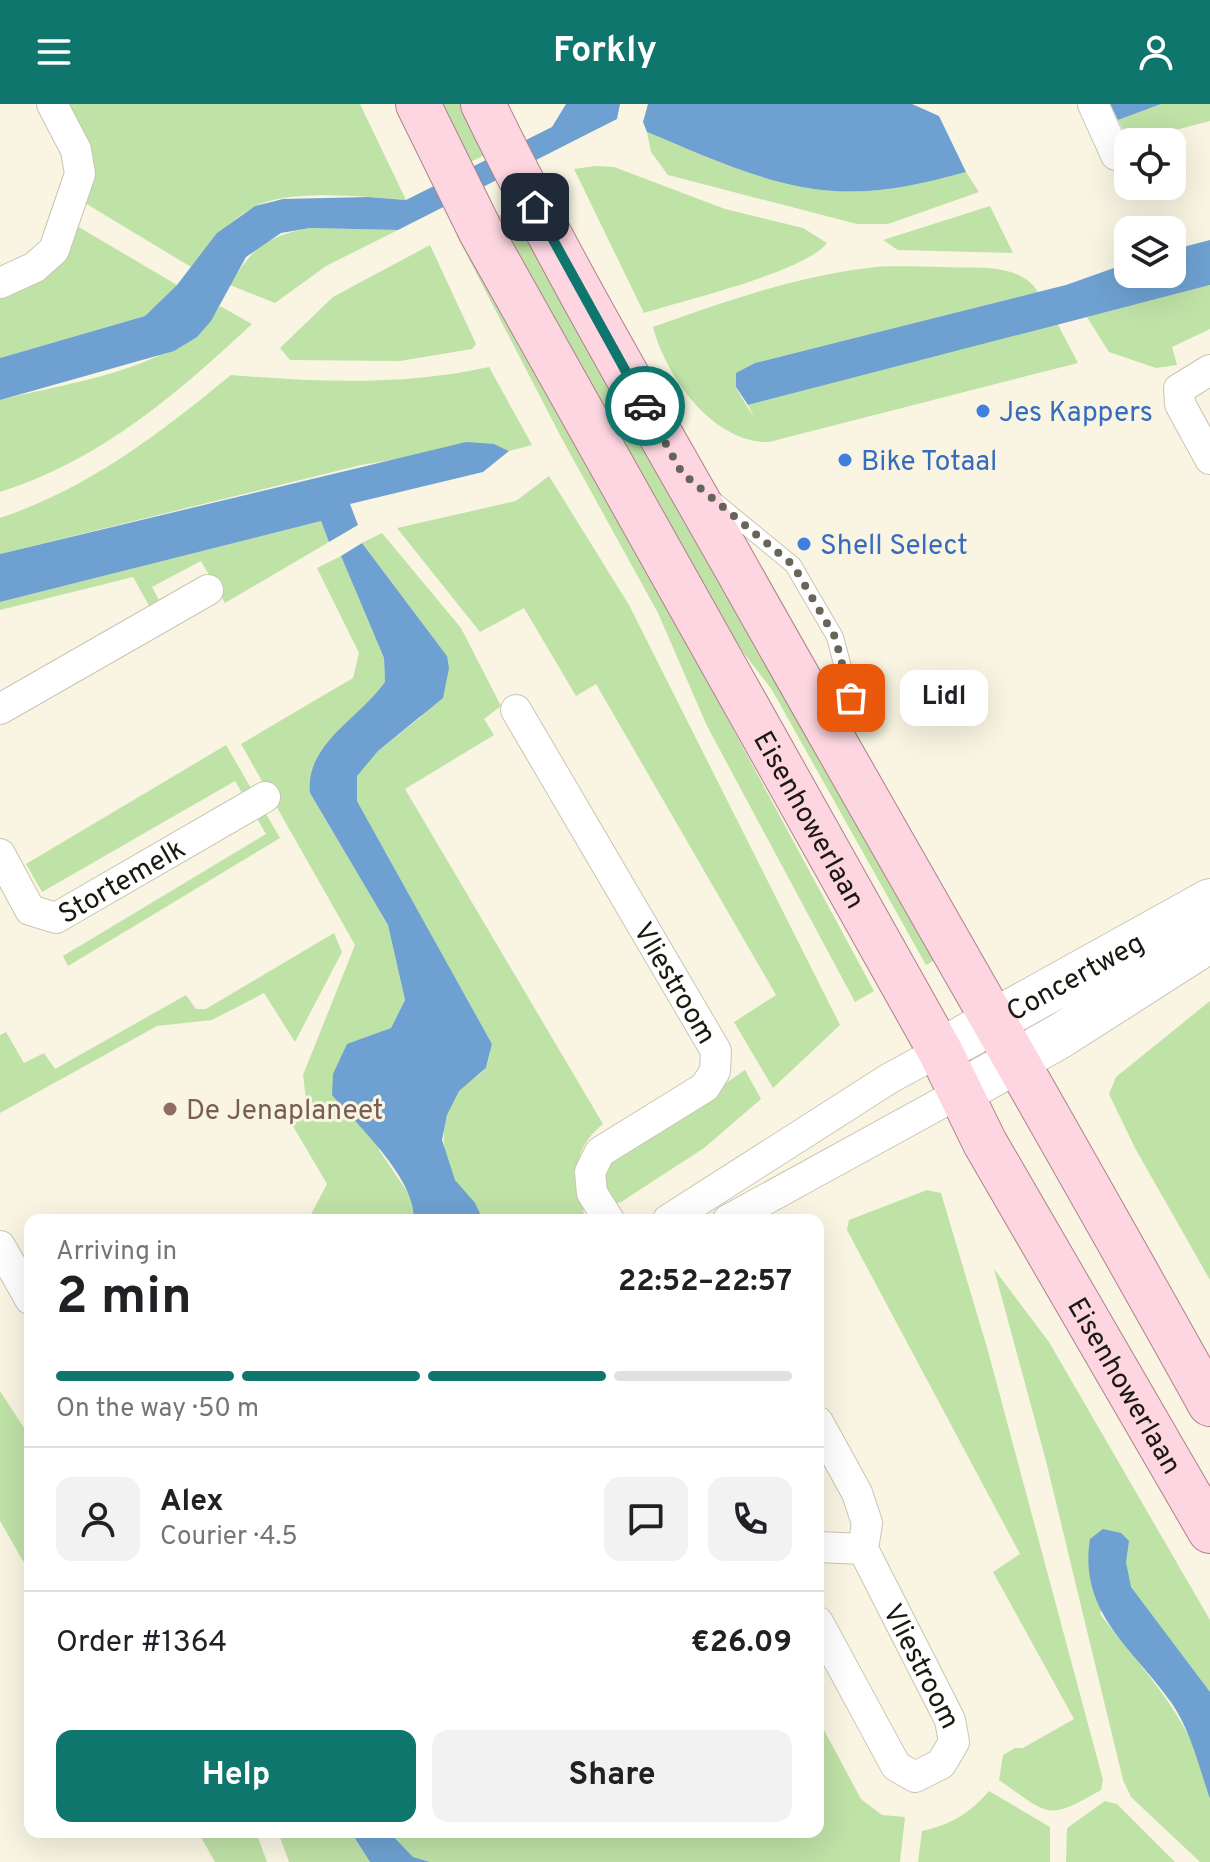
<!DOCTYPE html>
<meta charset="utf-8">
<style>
body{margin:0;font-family:Overpass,sans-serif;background:#f2f2f2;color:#202124;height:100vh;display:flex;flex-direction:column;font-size:30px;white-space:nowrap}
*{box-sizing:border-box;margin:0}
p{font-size:26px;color:#757577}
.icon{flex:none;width:44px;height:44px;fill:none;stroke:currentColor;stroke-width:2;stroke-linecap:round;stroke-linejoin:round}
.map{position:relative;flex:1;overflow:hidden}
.side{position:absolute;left:24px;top:1110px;width:800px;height:624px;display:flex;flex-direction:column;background:#fff;border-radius:16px;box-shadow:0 8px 32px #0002}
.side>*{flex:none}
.controls{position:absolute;left:1114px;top:24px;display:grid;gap:16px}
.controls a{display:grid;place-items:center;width:72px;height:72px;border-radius:16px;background:#fff;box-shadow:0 8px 32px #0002;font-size:40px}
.pin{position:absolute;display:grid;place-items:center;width:68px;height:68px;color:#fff;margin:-34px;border-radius:16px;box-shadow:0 4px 12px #0006}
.courier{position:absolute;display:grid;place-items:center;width:80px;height:80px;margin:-40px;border:6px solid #0f766e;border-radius:50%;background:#fff;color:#222;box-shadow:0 2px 10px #0007}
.bubble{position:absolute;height:56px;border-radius:16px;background:#fff;box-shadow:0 8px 32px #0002;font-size:26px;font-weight:700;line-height:56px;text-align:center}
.overview em{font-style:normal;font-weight:700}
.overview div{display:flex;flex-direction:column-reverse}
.overview{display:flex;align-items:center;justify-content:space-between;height:136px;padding:0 32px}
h1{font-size:52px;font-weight:700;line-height:60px}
.bar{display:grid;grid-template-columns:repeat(4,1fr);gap:12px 8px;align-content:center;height:96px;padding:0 32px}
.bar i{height:10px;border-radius:6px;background:#e0e0e0}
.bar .active{background:#0f766e}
.bar p{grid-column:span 4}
.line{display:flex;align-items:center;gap:20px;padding:0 32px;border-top:2px solid #e0e0e0}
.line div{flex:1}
.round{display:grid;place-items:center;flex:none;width:84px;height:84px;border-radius:16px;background:#f2f2f2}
.cta{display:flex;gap:16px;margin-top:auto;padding:16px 32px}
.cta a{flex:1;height:92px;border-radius:16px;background:#0f766e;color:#fff;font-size:32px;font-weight:700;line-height:92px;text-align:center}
.cta a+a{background:#f2f2f2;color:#202124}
header{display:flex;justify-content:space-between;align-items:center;height:104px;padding:0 32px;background:#0f766e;color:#fff;font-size:36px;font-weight:700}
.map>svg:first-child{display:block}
.green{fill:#bfe2a7}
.water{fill:#6ea1d1}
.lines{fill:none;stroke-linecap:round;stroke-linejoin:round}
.lane-casing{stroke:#c9c5b3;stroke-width:18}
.street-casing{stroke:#c9c5b3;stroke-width:32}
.secondary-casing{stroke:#c9c5b3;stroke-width:46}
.primary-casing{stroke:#ad828b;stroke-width:46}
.lane{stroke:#fff;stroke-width:16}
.street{stroke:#fff;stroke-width:30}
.secondary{stroke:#fff;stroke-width:44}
.primary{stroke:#fdd6e1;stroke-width:44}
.done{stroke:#67655a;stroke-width:8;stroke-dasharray:0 14.4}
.route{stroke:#0f766e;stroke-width:10}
.shop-dot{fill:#3f7fe0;stroke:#f9f5e2;stroke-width:3}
.education-dot{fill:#8d6e63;stroke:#f9f5e2;stroke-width:3}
.labels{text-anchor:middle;stroke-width:6;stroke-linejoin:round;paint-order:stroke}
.shop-label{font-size:28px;fill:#366cbe;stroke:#f9f5e2;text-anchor:start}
.street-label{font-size:28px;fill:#191811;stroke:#f9f5e2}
.education-label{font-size:28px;fill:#785e54;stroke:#f9f5e2;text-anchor:start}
</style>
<header><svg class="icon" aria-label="menu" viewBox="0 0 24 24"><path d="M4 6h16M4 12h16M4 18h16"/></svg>Forkly<svg class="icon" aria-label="person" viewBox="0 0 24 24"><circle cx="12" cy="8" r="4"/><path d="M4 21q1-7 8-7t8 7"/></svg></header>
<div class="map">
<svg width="1210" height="1758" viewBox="0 0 1210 1758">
<rect width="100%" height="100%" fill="#f9f5e2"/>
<g class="green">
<path d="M 65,0 L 360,0 L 406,96 C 367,93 286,84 252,104 C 226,119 209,140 191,163 L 85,99 Z"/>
<path d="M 435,0 L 465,0 L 489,49 L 466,60 Z"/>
<path d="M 1161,0 L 1210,0 L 1210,17 L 1130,38 L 1118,16 Z"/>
<path d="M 647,28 C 705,52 770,83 833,87 C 879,90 923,80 966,68 L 979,88 L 888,120 L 857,120 L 668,71 L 651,48 Z"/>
<path d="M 595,62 L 614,63 L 725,105 L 803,124 L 827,139 C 805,168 684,196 644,209 L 574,65 Z"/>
<path d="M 990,102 L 1013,149 L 898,146 L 883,136 Z"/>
<path d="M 517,104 L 937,855 L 926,861 L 772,586 L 699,490 L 494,114 Z"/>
<path d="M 77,122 L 177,181 L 145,212 L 0,254 L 0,193 Z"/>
<path d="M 310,124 L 398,126 L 326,162 L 275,199 L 230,181 C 252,144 267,132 310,124 Z"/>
<path d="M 465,127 L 874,887 L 855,898 L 707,622 L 658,509 L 561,333 L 457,132 Z"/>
<path d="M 430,141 L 476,240 L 472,245 L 400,257 L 290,256 L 280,244 L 333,193 Z"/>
<path d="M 942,163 C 975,165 1018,157 1038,188 L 755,259 L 736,284 L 754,314 L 748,301 L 1057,219 L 1078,259 L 769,338 C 713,339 666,273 653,223 C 724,198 793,173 868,164 C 892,161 918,163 942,163 Z"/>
<path d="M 1210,181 L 1210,225 L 1172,243 L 1177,261 L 1156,264 L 1109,248 L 1087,213 Z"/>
<path d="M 220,202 L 252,220 C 177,290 99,357 0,388 L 0,296 C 69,278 180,266 220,202 Z"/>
<path d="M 489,263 L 532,341 L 509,347 L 494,340 L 361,361 L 0,450 L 0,414 C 89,384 159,330 231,271 C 317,278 404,282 489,263 Z"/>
<path d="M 549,372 L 629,501 L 840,921 L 773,984 L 734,918 L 776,891 L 596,580 L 576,592 L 524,504 L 480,528 L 397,424 L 516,397 Z"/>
<path d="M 321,417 L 329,438 L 225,499 L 201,457 L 152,483 L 161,500 L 151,505 L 133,473 L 0,506 L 0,498 Z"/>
<path d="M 382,429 L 461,524 L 501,602 L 484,615 L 494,631 L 405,685 L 603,1020 C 566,1051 579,1077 585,1116 L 483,1116 C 476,1100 463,1091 455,1076 C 439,1048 440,1015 458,988 C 465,978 479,974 486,964 C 489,958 490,947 492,940 L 357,697 L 356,672 L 378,647 L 421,613 L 447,552 L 362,439 Z"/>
<path d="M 341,452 L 384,554 L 385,578 L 359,611 L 338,629 L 310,689 L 388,821 L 405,896 L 391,924 L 347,941 L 379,1046 L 415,1099 L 414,1116 L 308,1116 L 327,1080 L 287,1012 L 308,1011 L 303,971 L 355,841 L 241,640 L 353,574 L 359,549 L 317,464 Z"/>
<path d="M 226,641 L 280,734 L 68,862 L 63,852 L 266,730 L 235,677 L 42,788 L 26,760 Z"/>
<path d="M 334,829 L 342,848 L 295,938 L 264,889 L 212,916 L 157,922 L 0,1009 L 0,931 L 6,928 L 24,959 L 44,949 L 55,965 L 186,891 L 196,905 L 206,905 Z"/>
<path d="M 1210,897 L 1210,1176 L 1135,1044 L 1109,990 L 1116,973 Z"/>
<path d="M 745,966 L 761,995 L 704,1044 L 621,1098 L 613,1100 L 601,1078 L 607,1060 Z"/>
<path d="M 927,1086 L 941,1089 L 988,1247 L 1103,1676 L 1101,1686 C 1045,1718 1050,1711 999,1676 L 1003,1651 L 1015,1644 L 1023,1644 L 1074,1615 L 993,1468 L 1020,1450 L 847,1126 L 849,1116 Z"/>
<path d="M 994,1165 L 1049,1238 L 1210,1516 L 1210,1588 L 1130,1483 L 1126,1458 L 1100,1510 C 1144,1568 1199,1621 1210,1696 C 1210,1715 1210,1738 1210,1758 L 1200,1758 L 1131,1693 L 1123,1676 L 1046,1357 Z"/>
<path d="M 0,1287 L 30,1333 L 30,1469 L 0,1417 Z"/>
<path d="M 818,1615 L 861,1695 L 882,1711 L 905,1713 L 900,1758 L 430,1758 L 413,1753 L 389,1728 L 818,1728 Z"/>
<path d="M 989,1687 L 1050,1723 L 1050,1758 L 918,1758 L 922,1727 C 952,1720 969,1710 989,1687 Z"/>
<path d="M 1105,1697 L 1117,1700 L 1175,1758 L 1066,1758 L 1067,1724 Z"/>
<path d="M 198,1728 L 256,1728 L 267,1758 L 215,1758 Z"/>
<path d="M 278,1728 L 351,1728 L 370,1758 L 289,1758 Z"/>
</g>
<g class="water">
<path d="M 566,0 L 620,0 L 617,15 L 398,126 L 310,124 L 281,129 L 246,153 L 211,217 L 197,233 L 174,247 L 0,296 L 0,254 L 145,212 L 177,181 L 217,129 L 255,102 L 283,95 L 368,93 L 406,96 L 552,23 Z"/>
<path d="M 648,0 L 912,0 L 939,12 L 966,68 C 923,80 879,90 833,87 C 770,83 705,52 647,28 L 643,18 Z"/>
<path d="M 1110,0 L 1161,0 L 1118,16 Z"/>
<path d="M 1210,136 L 1210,181 L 748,301 L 736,283 L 736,269 L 755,259 L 1066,181 L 1128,159 L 1128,170 L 1172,170 L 1172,146 Z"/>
<path d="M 466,338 L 494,340 L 509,347 L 483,368 L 350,400 L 358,421 L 329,438 L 321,417 L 0,498 L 0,450 Z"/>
<path d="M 362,439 L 447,552 L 449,564 L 443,594 L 378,647 L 357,672 L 357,697 L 492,940 L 486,964 L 459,987 L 447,1011 L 442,1036 L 455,1076 L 475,1099 L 483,1116 L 414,1116 C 416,1075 358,1022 332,991 L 333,970 L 347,940 L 391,924 L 405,896 L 388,821 L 310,689 C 305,640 359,615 385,578 L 384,554 L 341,452 Z"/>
<path d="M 1103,1425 L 1121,1429 L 1129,1437 L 1126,1458 L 1131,1483 L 1210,1588 L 1210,1695 C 1199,1663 1191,1627 1171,1598 C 1134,1545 1078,1509 1090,1435 Z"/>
<path d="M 351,1728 L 389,1728 L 413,1753 L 430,1758 L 370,1758 Z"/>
</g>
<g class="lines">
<defs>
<path id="lane" d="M 715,397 L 793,461 L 835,533 L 851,594 L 840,634"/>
<g id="street">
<path d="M 1093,0 L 1116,51"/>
<path d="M 0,179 L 35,163 L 54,146 L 80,70 L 76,46 L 52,0"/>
<path d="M 1210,266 L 1179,285 L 1180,300 L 1210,355"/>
<path d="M 0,605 L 208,486"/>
<path id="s1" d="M 516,606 L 716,947 L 715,967 L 705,983 L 600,1048 L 590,1068 L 592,1089 L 609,1116"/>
<path id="s2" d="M 0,750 L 30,806 L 56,814 L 265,693"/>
<path d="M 668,1116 L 890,974 L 940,947"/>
<path d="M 728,1116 L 961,988"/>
<path d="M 0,1142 L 30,1195"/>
<path id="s3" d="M 818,1318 L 857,1389 L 867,1419 L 863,1445 L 950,1616 L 954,1638 L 941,1660 L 915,1673 L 896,1662 L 818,1518"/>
<path d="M 818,1443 L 863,1445"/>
</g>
<g id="secondary">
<path id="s4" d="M 940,947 L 1210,797"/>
<path d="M 961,988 L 1060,932 L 1210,836"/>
</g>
<g id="primary">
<path id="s5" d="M 418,0 L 481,128 L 940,947 L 985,1039 L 1210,1427"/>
<path d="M 483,0 C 559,157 648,308 734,460 C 892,741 1054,1019 1210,1300"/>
</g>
</defs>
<use href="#lane" class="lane-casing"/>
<use href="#street" class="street-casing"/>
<use href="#secondary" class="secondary-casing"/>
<use href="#primary" class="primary-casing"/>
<use href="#lane" class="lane"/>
<use href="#street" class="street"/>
<use href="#secondary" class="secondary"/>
<use href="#primary" class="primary"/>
</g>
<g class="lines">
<path class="done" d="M 645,302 L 682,369 L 793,461 L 835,533 L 851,594"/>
<path class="route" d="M 535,103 L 645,302"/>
</g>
<g class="shop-dot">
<circle cx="983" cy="307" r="8"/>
<circle cx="845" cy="356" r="8"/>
<circle cx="804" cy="440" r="8"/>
</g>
<circle class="education-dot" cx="170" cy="1005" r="8"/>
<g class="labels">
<g class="shop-label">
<text x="999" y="317">Jes Kappers</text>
<text x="861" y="366">Bike Totaal</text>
<text x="820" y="450">Shell Select</text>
</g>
<g class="street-label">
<text dy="10" stroke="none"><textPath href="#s5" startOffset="816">Eisenhowerlaan</textPath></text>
<text dy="10" stroke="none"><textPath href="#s2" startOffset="166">Stortemelk</textPath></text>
<text dy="10" stroke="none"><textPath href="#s4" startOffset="154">Concertweg</textPath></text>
<text dy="10" stroke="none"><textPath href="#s1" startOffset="316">Vliestroom</textPath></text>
<text dy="10" stroke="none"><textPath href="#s5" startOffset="1464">Eisenhowerlaan</textPath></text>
<text dy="10" stroke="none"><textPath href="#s3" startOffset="270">Vliestroom</textPath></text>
</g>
<g class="education-label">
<text x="186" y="1015">De Jenaplaneet</text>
</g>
</g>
</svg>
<div class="controls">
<a><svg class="icon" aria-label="locate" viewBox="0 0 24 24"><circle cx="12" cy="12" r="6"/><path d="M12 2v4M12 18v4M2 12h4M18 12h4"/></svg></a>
<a><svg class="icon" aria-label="layers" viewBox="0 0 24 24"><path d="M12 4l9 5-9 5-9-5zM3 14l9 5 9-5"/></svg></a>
</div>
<div class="pin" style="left:851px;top:594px;background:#ea580c"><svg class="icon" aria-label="bag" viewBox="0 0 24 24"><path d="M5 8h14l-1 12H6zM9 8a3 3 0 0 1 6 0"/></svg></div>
<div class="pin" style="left:535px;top:103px;background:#1f2937"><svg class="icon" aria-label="home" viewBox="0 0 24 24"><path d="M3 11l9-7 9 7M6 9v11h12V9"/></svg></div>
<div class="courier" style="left:645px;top:302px"><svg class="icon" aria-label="car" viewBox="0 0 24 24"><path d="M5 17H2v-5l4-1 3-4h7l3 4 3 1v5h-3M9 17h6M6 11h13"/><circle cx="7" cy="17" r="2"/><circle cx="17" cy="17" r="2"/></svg></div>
<div class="bubble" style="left:900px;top:566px;width:88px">Lidl</div>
<section class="side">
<div class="overview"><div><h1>2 min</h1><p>Arriving in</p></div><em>22:52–22:57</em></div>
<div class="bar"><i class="active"></i><i class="active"></i><i class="active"></i><i></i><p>On the way · 50 m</p></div>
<div class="line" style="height:144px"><a class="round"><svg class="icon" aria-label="person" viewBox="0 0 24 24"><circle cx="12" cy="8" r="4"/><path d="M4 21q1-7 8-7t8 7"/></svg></a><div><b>Alex</b><p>Courier · 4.5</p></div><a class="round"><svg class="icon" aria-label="chat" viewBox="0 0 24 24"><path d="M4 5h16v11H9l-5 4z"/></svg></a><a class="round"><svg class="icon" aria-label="phone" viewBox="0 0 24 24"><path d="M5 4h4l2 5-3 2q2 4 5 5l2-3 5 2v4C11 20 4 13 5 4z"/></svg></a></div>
<div class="line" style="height:104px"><div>Order #1364</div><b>€26.09</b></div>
<div class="cta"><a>Help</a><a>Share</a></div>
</section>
</div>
